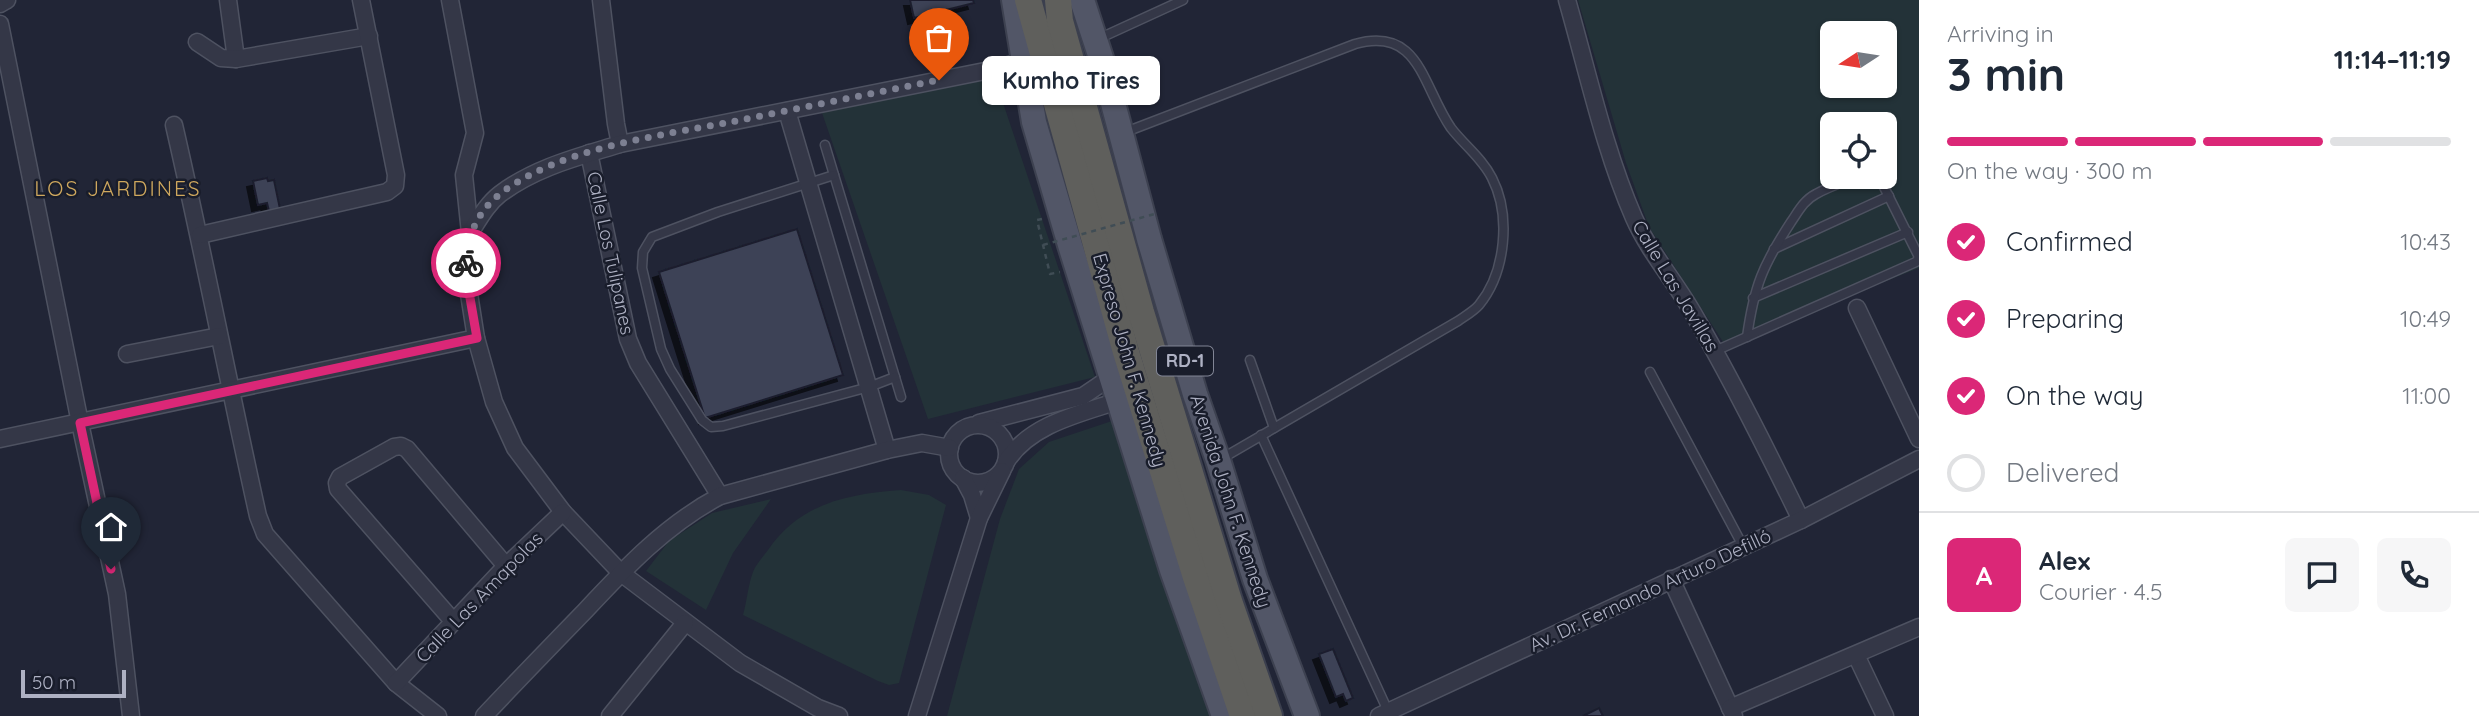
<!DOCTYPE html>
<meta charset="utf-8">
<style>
body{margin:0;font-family:Quicksand,sans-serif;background:#f6f6f7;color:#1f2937;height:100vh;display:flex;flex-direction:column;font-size:26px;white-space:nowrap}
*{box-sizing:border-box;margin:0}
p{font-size:23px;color:#747a83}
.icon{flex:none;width:38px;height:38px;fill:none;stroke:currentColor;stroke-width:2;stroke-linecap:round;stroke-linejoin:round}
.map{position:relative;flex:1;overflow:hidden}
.panel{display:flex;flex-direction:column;background:#fff;width:560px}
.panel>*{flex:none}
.needle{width:46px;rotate:258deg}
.fabs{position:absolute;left:1820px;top:21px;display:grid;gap:14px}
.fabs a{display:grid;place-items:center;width:77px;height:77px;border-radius:10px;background:#fff;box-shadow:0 2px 5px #0004;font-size:35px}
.scale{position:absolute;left:21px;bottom:18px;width:105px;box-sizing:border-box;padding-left:7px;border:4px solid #aeb1c3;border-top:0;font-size:19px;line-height:24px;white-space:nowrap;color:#aeb1c3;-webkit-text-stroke:5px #191d2b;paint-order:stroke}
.pin{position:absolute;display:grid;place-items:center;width:60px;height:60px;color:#fff;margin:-72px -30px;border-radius:50% 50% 50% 0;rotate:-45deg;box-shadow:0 0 7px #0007}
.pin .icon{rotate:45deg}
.courier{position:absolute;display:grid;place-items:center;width:70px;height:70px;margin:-35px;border:5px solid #db2777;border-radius:50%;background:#fff;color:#222;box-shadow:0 2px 9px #0007}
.bubble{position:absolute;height:49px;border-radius:10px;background:#fff;box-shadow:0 2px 5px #0004;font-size:23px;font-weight:700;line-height:49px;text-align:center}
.summary em{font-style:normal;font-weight:700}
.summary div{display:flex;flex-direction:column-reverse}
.summary{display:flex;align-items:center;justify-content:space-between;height:119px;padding:0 28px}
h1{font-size:46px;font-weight:700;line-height:52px}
.bar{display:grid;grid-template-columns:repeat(4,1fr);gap:10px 7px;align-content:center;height:84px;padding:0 28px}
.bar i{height:9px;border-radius:5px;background:#e0e1e3}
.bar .current{background:#db2777}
.bar p{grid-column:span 4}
.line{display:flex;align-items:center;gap:18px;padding:0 28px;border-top:2px solid #e0e1e3}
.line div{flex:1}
.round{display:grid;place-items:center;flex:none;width:74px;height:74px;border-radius:10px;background:#f6f6f7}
ol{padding:0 28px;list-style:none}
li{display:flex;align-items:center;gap:21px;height:77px}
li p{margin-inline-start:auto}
li .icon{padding:7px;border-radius:50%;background:#db2777;color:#fff;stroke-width:4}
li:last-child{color:#747a83}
li i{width:38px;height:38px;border:4px solid #e0e1e3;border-radius:50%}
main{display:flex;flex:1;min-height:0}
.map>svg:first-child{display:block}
.green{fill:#233238;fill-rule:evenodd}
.building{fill:#3d4256;stroke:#1b1f2d;stroke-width:2;filter:url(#shadow)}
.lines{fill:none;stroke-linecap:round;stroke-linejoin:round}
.service-casing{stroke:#4e5261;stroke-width:11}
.minor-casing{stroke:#4e5261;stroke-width:19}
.primary-casing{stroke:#3d4150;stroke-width:28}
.trunk-casing{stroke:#3b3f4e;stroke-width:30}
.path{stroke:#404d55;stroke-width:2.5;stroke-dasharray:5 5;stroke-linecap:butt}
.service{stroke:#343747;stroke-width:8}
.minor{stroke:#343747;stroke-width:16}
.primary{stroke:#525667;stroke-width:24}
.trunk{stroke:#5f5f5c;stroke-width:26}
.path-bridge{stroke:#404d55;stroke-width:2.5;stroke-dasharray:5 5;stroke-linecap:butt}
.done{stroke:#7d8092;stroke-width:7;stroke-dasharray:0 12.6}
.route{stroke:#db2777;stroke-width:9}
.labels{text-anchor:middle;stroke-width:5;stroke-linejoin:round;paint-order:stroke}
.shield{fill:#191d2b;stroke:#818595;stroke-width:2}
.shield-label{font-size:18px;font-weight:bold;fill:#aeb1c3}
.street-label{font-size:19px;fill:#aeb1c3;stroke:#191d2b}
.neighbourhood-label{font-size:21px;letter-spacing:2px;fill:#cfa85e;stroke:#191d2b}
</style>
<main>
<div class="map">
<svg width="1919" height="716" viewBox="0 0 1919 716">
<defs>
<filter id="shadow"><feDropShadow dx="-6" dy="6" stdDeviation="0" flood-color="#0009"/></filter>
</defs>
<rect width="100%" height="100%" fill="#212536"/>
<g class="green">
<path d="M 1578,0 L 1919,0 L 1919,268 L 1725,345 L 1649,227 L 1626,163 ZM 1832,33 L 1885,33 L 1885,86 L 1832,86 ZM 1832,124 L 1885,124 L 1885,177 L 1832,177 Z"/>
<path d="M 979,79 L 998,88 L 1095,377 L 928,419 L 821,110 Z"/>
<path d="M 1112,421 L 1213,716 L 947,716 L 1000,519 L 1019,469 L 1049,442 Z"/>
<path d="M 901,490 L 929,495 L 946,505 L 899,683 L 889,685 L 878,681 L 743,615 C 747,601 748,585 753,572 C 756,564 763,557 768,550 C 800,503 848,494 901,490 Z"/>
<path d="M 771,499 L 733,553 L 706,610 L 646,571 L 669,541 L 712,513 Z"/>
</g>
<g class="building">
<path d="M 910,0 L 973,0 L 974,3 L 914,18 Z"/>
<path d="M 267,178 L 268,181 L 274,180 L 280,209 L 269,211 L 267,203 L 258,205 L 253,181 Z"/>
<path d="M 797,229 L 843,375 L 705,418 L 659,272 Z"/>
<path d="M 1333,649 L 1353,698 L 1346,701 L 1343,694 L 1336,697 L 1319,654 Z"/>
<path d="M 1599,708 L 1603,716 L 1583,716 Z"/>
</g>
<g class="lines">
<defs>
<g id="service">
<path d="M 1098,39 L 1183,0"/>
<path d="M 1123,133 L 1355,44 C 1420,26 1422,86 1451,128 C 1464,145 1482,158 1492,178 C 1511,215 1506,272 1479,305 C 1474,311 1465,316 1458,321 L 1221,459"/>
<path d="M 825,145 L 901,397"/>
<path d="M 834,175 L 718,212 L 652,237 L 643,252 L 642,268 L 661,349 L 670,369 L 702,420 L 711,427 L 723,426 L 869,387 L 895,377"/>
<path d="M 1879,177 L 1919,257"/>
<path d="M 1774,249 L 1889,196"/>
<path d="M 1753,298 L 1908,232"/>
<path d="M 1747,337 C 1754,286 1763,265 1791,222 C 1798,212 1804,200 1816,194 C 1828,187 1843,182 1856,177"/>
<path d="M 1715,351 L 1916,262 L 1919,258"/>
<path d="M 1250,360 L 1274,428"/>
<path d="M 1650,372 L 1743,546"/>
<path d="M 1261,435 L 1388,711"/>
</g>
<g id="minor">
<path d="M 228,0 L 236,59"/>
<path d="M 450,0 L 475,133 L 464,175 L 470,233 L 466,275 L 476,338 L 494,402 L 515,448 L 563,512 L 621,573 L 740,663 L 818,708 L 839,716"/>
<path d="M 601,0 L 616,124 L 620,144"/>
<path d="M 1567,0 C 1588,73 1604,149 1634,218 C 1649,252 1675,281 1693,313 C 1732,380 1767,450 1801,520"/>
<path d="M 0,4 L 7,0"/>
<path d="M 0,24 L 80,423 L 117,594 L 131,716"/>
<path d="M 197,42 L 221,58 L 236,59 L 369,36"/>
<path d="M 787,111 L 887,450"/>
<path d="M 174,125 C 204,255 229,386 258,516 L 265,534 L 396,683 L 438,716"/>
<path d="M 589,153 L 628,339 L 638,363 L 720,496"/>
<path d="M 470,233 C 479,219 487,204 500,194 C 536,167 578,157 620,144 L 990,70 L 1024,61"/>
<path d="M 200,235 L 387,192 L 395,186 L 396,175 L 361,0"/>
<path d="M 1857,308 L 1919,439"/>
<path d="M 127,354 L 219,336"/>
<path d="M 979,423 L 1083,396 L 1111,377"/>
<circle cx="978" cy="454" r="29"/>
<path d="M 0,439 L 476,338"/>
<path d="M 1006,462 C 1029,425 1078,414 1118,401"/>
<path d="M 963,478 L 972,495 L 979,518"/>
<path d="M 1671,579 L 1734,716"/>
<path d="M 453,621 L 338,489 L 337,483 L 340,477 L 394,447 L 401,446 L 407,449 L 506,566"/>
<path d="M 1856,655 L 1885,716"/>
<path d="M 396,683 L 506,566 L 563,512"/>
<path d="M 1730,708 L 1919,627"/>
<path d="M 484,716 C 517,681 551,646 585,611 C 626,567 667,524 720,496 L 887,450 L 922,443 L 950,448"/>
<path d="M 610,716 L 685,623"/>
<path d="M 917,716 L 979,518 L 1002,471"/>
<path d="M 1379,716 L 1801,520 L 1919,459"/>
</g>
<g id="primary">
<path d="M 1014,0 L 1034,122 L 1070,245 L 1172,570 L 1224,716"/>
<path d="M 1082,0 L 1101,58 L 1149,239 L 1195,394 L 1218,460 L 1255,579 L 1307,716"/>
</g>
<g id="trunk">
<path d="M 1028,0 L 1126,352 L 1195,574 L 1243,716"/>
<path d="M 1058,0 L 1060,21 L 1141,312 L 1229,601 L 1269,716"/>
</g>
</defs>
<use href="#service" class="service-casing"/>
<use href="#minor" class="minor-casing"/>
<use href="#primary" class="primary-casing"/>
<use href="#trunk" class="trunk-casing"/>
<path class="path" d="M 1042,219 L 1037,220 L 1050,274 L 1060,272"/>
<use href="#service" class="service"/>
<use href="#minor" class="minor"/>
<use href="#primary" class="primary"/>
<use href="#trunk" class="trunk"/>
<path class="path-bridge" d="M 1043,245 L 1158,213"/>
</g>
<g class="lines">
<path class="done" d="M 466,263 C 467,236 478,211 500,194 C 559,148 658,136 731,122 C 800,108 870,94 939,80"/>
<path class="route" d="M 111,569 L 80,423 L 477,338 L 466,275 L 466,263"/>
</g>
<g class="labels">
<rect class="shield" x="1157" y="346.5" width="56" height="29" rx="5"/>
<g class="shield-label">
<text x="1185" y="367">RD-1</text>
</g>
<g class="street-label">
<text transform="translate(611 253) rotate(78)" y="7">Calle Los Tulipanes</text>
<text transform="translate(1676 286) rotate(59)" y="7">Calle Las Javillas</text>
<text transform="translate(1130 360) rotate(74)" y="7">Expreso John F. Kennedy</text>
<text transform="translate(1231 501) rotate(72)" y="7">Avenida John F. Kennedy</text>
<text transform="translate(1650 590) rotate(-25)" y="7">Av. Dr. Fernando Arturo Defilló</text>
<text transform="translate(479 597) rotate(-46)" y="7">Calle Las Amapolas</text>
</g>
<g class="neighbourhood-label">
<text x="118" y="196">LOS JARDINES</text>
</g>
</g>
</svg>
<div class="fabs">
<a><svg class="needle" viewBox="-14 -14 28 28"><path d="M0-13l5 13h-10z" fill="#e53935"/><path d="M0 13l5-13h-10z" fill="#747a83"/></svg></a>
<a><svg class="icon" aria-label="locate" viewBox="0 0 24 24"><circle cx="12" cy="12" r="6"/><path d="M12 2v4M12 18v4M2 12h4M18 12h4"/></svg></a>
</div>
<div class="scale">50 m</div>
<div class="pin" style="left:939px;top:80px;background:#ea580c"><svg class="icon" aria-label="bag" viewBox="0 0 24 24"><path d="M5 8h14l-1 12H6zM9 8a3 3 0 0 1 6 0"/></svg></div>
<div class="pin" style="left:111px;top:569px;background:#1f2937"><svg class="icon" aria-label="home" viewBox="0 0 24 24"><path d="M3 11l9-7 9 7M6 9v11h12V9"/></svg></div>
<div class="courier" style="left:466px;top:263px"><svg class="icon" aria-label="bike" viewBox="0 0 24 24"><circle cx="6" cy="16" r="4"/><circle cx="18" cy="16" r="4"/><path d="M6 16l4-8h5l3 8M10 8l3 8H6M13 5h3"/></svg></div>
<div class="bubble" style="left:982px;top:56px;width:178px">Kumho Tires</div>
</div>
<section class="panel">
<div class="summary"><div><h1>3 min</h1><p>Arriving in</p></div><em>11:14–11:19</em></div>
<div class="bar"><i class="current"></i><i class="current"></i><i class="current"></i><i></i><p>On the way · 300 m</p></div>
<ol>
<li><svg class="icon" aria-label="check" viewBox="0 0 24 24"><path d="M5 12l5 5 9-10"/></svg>Confirmed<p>10:43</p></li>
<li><svg class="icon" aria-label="check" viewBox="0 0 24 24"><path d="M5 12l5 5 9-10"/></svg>Preparing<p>10:49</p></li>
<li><svg class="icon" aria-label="check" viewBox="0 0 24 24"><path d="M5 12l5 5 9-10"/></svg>On the way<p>11:00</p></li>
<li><i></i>Delivered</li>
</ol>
<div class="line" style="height:126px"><b class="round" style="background:#db2777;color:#fff">A</b><div><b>Alex</b><p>Courier · 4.5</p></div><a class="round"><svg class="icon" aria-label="chat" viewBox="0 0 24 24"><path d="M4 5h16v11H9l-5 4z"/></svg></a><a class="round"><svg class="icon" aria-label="phone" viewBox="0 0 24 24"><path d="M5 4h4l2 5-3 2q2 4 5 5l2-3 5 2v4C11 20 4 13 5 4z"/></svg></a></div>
</section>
</main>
